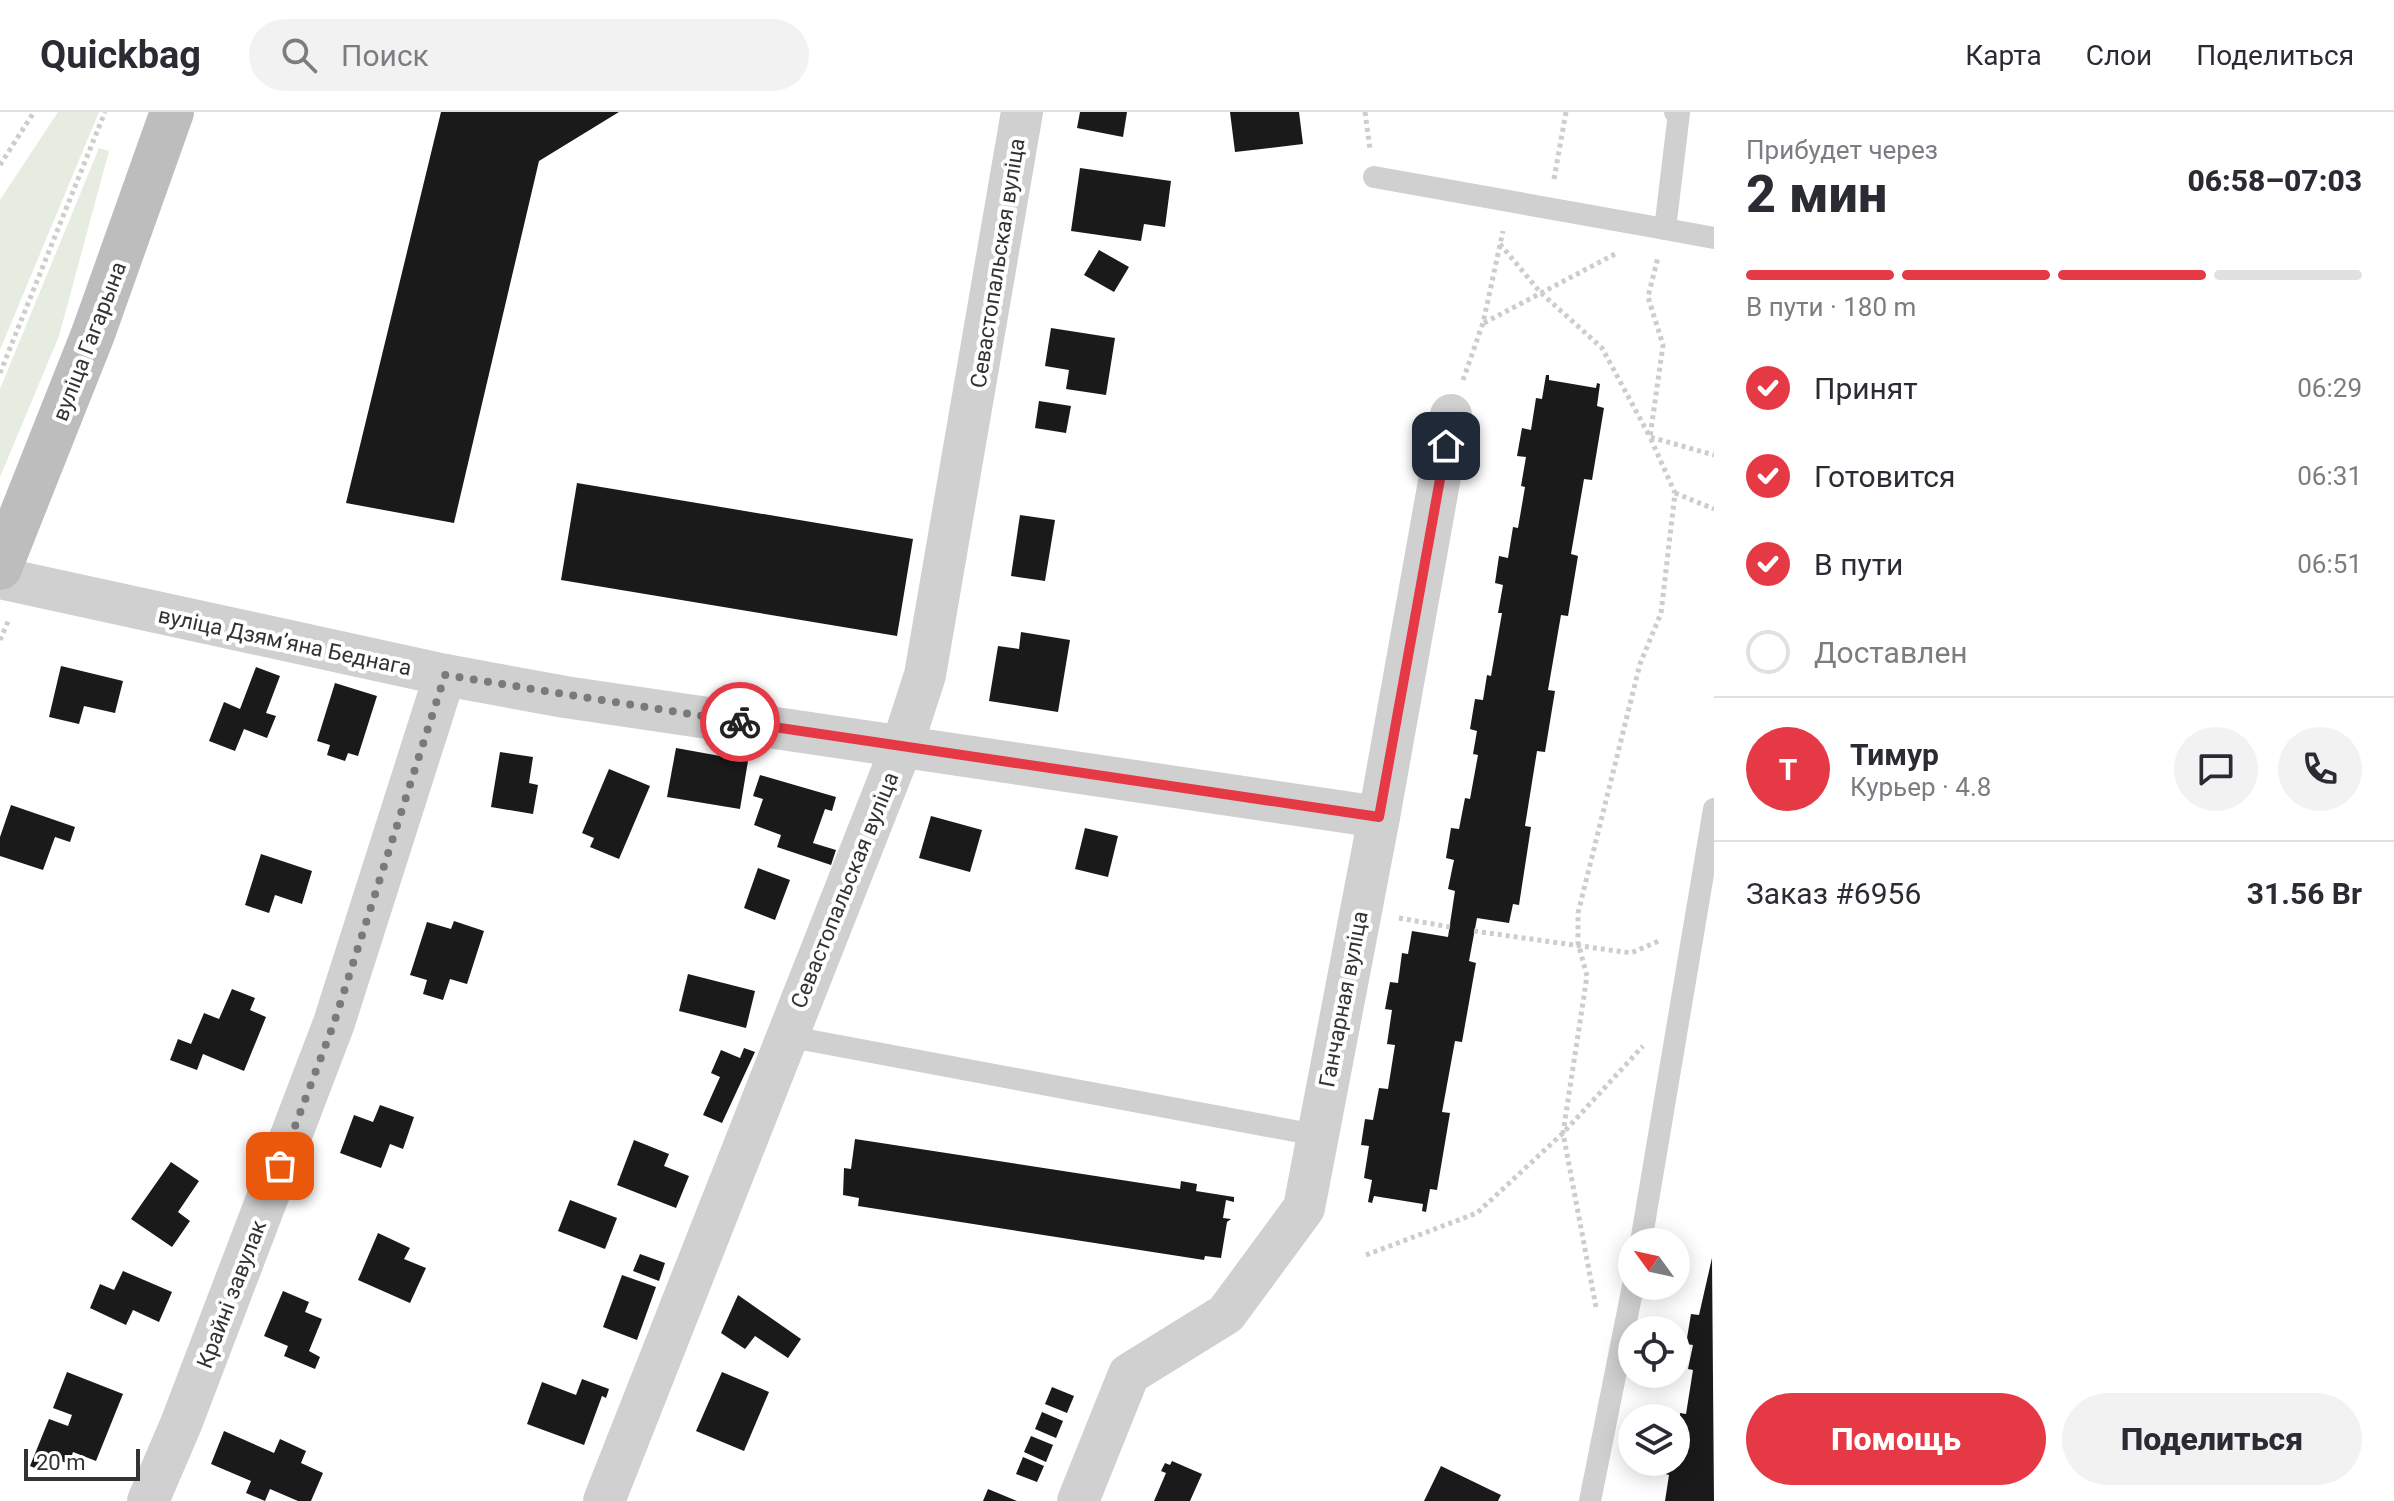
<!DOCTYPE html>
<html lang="ru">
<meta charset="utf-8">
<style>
body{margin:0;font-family:Roboto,sans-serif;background:#f2f2f3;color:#2b2b33;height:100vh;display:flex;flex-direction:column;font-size:30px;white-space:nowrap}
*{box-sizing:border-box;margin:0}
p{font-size:26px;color:#7c7c81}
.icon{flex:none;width:44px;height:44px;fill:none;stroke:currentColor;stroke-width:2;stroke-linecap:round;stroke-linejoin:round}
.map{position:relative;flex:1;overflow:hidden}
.side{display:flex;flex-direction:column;background:#fff;width:680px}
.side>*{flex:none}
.needle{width:52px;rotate:303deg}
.buttons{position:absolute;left:1618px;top:1116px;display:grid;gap:16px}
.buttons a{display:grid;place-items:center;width:72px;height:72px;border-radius:50%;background:#fff;box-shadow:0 4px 20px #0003;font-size:40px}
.scale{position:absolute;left:24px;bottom:20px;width:116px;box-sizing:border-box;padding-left:8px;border:4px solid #333;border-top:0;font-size:22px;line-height:28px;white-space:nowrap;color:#333;-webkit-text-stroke:6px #fff;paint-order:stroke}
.pin{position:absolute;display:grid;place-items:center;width:68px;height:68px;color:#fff;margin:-34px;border-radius:16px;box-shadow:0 4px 12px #0006}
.courier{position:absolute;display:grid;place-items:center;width:80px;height:80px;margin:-40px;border:6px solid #e63946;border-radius:50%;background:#fff;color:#222;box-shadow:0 2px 10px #0007}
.summary em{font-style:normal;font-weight:800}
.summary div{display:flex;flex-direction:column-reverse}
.summary{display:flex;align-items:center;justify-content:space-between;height:136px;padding:0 32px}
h1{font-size:52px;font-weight:800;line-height:60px}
.bar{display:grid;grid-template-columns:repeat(4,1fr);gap:12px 8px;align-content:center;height:96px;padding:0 32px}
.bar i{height:10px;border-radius:6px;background:#e1e1e2}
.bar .current{background:#e63946}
.bar p{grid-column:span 4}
.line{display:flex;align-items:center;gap:20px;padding:0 32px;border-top:2px solid #e1e1e2}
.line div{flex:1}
.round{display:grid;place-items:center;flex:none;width:84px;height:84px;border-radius:42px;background:#f2f2f3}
ol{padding:0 32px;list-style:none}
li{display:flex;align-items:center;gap:24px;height:88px}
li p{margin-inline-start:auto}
li .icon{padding:8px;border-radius:50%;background:#e63946;color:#fff;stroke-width:4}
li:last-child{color:#7c7c81}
li i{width:44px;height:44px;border:4px solid #e1e1e2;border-radius:50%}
.action{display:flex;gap:16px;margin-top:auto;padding:16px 32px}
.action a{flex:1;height:92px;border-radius:48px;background:#e63946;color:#fff;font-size:32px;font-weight:800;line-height:92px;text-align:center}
.action a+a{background:#f2f2f3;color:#2b2b33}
header{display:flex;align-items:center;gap:48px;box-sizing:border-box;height:112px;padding:0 40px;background:#fff;border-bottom:2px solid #e1e1e2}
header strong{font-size:38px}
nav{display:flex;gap:44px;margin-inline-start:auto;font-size:28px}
.search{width:560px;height:72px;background:#f2f2f3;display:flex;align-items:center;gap:20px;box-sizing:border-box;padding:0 28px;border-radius:44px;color:#7c7c81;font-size:30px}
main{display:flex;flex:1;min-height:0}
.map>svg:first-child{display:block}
.green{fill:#e6ecdf}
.building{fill:#1a1a1a}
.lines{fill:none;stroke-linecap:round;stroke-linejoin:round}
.path{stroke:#cdcdcd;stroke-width:5;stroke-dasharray:4 4;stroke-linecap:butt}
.lane{stroke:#d0d0d0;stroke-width:22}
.street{stroke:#d0d0d0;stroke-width:42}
.secondary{stroke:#bdbdbd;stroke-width:44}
.done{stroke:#7a7a7a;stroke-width:8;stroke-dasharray:0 14.4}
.route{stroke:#e63946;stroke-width:10}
.labels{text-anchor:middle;stroke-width:8;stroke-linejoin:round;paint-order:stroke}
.street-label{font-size:22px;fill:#333;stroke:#fff}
</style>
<header>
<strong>Quickbag</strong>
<div class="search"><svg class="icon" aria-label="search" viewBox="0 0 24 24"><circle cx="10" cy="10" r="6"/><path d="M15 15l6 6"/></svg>Поиск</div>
<nav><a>Карта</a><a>Слои</a><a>Поделиться</a></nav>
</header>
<main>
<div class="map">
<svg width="1714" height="1389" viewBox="0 0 1714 1389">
<rect width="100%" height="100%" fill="#fff"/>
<g class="green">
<path d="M 58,0 L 99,0 L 0,238 L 0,88 Z"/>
<path d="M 99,36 L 109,39 L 59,224 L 0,365 L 0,277 Z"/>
</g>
<g class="building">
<path d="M 441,0 L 619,0 L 539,49 L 454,411 L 346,391 Z"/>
<path d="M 1080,0 L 1127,0 L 1123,25 L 1077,16 Z"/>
<path d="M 1230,0 L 1299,0 L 1303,32 L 1235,40 Z"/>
<path d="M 1080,56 L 1171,69 L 1165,115 L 1144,112 L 1141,129 L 1071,119 Z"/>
<path d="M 1099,138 L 1129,155 L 1114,180 L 1084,163 Z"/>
<path d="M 1051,216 L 1115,226 L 1106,283 L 1066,277 L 1069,258 L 1045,254 Z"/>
<path d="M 1546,263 L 1549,263 L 1549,268 L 1596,276 L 1597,271 L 1600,272 L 1597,294 L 1604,296 L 1592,368 L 1584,367 L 1571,442 L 1578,444 L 1568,504 L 1561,503 L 1548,578 L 1555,579 L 1545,640 L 1537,639 L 1525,714 L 1531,715 L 1519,793 L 1513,792 L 1509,811 L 1477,806 L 1469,849 L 1476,851 L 1462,930 L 1455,929 L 1442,1000 L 1450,1001 L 1437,1078 L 1430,1077 L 1426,1100 L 1422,1099 L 1423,1092 L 1374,1084 L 1372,1091 L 1368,1090 L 1372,1068 L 1364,1066 L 1369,1034 L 1361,1033 L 1365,1007 L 1373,1008 L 1379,976 L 1388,977 L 1395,933 L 1387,932 L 1392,898 L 1385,897 L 1390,870 L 1398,871 L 1402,841 L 1408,842 L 1412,819 L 1448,825 L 1455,779 L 1448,777 L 1454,748 L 1446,746 L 1451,716 L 1459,717 L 1465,686 L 1470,687 L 1478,643 L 1473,642 L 1477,619 L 1470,617 L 1475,587 L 1483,588 L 1487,563 L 1491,564 L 1502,501 L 1498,501 L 1503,473 L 1495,471 L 1499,444 L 1508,446 L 1513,415 L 1518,416 L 1525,375 L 1521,374 L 1526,345 L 1517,344 L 1522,316 L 1531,318 L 1536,286 L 1542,287 Z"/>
<path d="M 1039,289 L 1071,294 L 1066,321 L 1035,316 Z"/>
<path d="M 577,371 L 913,427 L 897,524 L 561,468 Z"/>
<path d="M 1020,403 L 1055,408 L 1045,469 L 1011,464 Z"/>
<path d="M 1021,520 L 1070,528 L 1058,600 L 989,589 L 998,534 L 1019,537 Z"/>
<path d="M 61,554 L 123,569 L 115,601 L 84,594 L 79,612 L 49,605 Z"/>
<path d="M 256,555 L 280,564 L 266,601 L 276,604 L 267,626 L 244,617 L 235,639 L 209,629 L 224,590 L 240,597 Z"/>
<path d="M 335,571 L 377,584 L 358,644 L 348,641 L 345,649 L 327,643 L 330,633 L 317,629 Z"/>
<path d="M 676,636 L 748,649 L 740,697 L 667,685 Z"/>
<path d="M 500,640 L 533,645 L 529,671 L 538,673 L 533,702 L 491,695 Z"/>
<path d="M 609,657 L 650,674 L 619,747 L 590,735 L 594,726 L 582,721 Z"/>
<path d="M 760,663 L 836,685 L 832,699 L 825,697 L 813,731 L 836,738 L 831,753 L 777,735 L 781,723 L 754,713 L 763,687 L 753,684 Z"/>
<path d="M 11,693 L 75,715 L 70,730 L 55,725 L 43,758 L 0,744 L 0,725 Z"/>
<path d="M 931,704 L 982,718 L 970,760 L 919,746 Z"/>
<path d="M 1085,716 L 1118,724 L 1108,765 L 1075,757 Z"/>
<path d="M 261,742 L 312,759 L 302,792 L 275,783 L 269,801 L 245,793 Z"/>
<path d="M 758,756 L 790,768 L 775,808 L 744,796 Z"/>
<path d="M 454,809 L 484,819 L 467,872 L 450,867 L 443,888 L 423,882 L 427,868 L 410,863 L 427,810 L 451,817 Z"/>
<path d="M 688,862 L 755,879 L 746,916 L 679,899 Z"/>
<path d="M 232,877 L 255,886 L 250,898 L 266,905 L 244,959 L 203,942 L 197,958 L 170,948 L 178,927 L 191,932 L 204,901 L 219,907 Z"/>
<path d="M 744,936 L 755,940 L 722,1011 L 703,1003 L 720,965 L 711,961 L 721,938 L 740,946 Z"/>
<path d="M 380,993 L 414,1005 L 403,1037 L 390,1032 L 381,1056 L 340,1041 L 354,1003 L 373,1010 Z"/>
<path d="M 855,1027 L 1180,1077 L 1181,1069 L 1197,1072 L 1196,1079 L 1234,1085 L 1234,1090 L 1226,1088 L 1223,1106 L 1231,1107 L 1227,1110 L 1221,1146 L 1205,1144 L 1204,1148 L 858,1094 L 859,1086 L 843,1083 L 844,1056 L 851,1057 Z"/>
<path d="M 634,1028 L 669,1042 L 664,1054 L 689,1064 L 676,1096 L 617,1073 Z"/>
<path d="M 171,1050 L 199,1069 L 178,1100 L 190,1109 L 172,1135 L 131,1107 Z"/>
<path d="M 570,1088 L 617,1106 L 605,1137 L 558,1119 Z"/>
<path d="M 378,1121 L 410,1136 L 404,1147 L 426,1156 L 410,1191 L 358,1168 Z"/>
<path d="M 640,1142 L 665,1151 L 659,1169 L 633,1159 Z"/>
<path d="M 1712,1146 L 1714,1389 L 1665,1389 L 1669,1363 L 1662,1361 L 1664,1350 L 1676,1350 L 1680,1301 L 1686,1302 L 1693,1258 L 1688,1257 L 1693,1233 L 1686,1232 L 1691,1202 L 1699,1203 Z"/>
<path d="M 123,1159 L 172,1180 L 159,1210 L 133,1198 L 126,1213 L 90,1196 L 100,1172 L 114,1178 Z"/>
<path d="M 622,1163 L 656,1175 L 637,1228 L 603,1215 Z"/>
<path d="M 283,1179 L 309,1190 L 305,1200 L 322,1207 L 309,1239 L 320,1245 L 315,1257 L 284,1244 L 288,1234 L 264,1224 Z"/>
<path d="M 738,1183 L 801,1227 L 788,1246 L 755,1224 L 745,1237 L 721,1221 Z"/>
<path d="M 67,1260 L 123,1282 L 96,1349 L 73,1340 L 69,1352 L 53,1346 L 47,1361 L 30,1354 L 49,1307 L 68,1314 L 72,1303 L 53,1296 Z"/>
<path d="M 722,1260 L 769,1280 L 744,1339 L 696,1319 Z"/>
<path d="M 582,1267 L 609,1277 L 606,1286 L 602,1284 L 584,1333 L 527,1312 L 542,1270 L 576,1283 Z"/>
<path d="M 1052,1275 L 1074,1284 L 1067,1301 L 1045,1292 Z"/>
<path d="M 1042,1300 L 1063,1309 L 1056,1326 L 1035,1317 Z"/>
<path d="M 224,1319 L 274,1341 L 280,1327 L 306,1339 L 301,1351 L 323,1361 L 311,1389 L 298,1389 L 270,1377 L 265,1389 L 246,1381 L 251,1369 L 211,1352 Z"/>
<path d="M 1031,1324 L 1053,1333 L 1046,1350 L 1024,1340 Z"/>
<path d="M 1023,1345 L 1044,1354 L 1037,1370 L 1016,1362 Z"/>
<path d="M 1172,1349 L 1202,1362 L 1190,1389 L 1154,1389 L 1166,1361 L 1161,1359 L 1165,1351 L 1170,1353 Z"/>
<path d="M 1441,1354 L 1501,1383 L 1498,1389 L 1424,1389 Z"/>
<path d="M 988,1377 L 1017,1389 L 983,1389 Z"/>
</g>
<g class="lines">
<g class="path">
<path d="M 1365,0 L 1370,37"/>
<path d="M 0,53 L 34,0"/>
<path d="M 1554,67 L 1566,0"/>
<path d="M 1500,132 L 1540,180 L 1602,236 L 1650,325 L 1714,343"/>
<path d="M 1484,211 L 1617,141"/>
<path d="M 0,261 L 105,0"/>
<path d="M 1463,268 L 1483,211 L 1503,119"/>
<path d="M 1675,381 L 1714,397"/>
<path d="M 0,528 L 9,507"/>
<path d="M 1399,806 L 1450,815"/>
<path d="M 1474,819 L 1631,841 L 1661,828"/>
<path d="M 1366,1143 L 1477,1101 L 1563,1021 L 1643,934"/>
<path d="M 1596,1195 L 1563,1021 L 1587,864 L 1578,831 L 1578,801 L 1640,552 L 1661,501 L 1675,381 L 1650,325 L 1663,233 L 1648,185 L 1658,145"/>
</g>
<g class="lane">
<path d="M 1675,0 L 1679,1 L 1665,117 L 1714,126"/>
<path d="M 1374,65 L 1665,117"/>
<path d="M 786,924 L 1316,1023"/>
<path d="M 1641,1130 L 1714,697"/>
<path d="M 1590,1389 L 1633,1174"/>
</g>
<g class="street">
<path d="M 0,466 L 445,563 L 565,585 L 1379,705"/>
<path d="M 148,1389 L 181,1312 L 334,911 L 445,563"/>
<path d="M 604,1389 L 902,634 L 925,563 L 1022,0"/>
<path d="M 1078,1389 L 1129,1262 L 1226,1202 L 1304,1096 L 1379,705 L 1451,303"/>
</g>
<path class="secondary" d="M 0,456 L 93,222 L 172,0"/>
</g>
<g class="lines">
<path class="done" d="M 280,1054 L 334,911 L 445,563 L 740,610"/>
<path class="route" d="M 740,610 L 1379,705 L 1446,334"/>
</g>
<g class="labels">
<g class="street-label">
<text transform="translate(997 151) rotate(-81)" y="8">Севастопальская вуліца</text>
<text transform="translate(89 229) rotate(-69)" y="8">вуліца Гагарына</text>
<text transform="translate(285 529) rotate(12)" y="8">вуліца Дзямʼяна Беднага</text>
<text transform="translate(844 778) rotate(-68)" y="8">Севастопальская вуліца</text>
<text transform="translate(1343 887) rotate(-79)" y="8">Ганчарная вуліца</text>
<text transform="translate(231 1182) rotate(-69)" y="8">Крайні завулак</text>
</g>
</g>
</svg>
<div class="buttons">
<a><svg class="needle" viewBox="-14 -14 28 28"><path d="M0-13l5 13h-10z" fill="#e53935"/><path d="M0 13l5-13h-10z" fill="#7c7c81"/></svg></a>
<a><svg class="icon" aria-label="locate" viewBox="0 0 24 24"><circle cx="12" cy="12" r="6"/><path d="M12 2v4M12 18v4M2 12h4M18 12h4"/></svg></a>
<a><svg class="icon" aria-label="layers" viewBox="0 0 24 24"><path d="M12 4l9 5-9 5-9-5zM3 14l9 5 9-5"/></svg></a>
</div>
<div class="scale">20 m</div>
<div class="pin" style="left:280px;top:1054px;background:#ea580c"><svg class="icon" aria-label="bag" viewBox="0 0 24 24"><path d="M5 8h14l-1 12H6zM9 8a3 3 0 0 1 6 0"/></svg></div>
<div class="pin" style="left:1446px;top:334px;background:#1f2937"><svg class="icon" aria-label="home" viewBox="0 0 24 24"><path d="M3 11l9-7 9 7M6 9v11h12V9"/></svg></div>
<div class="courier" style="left:740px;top:610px"><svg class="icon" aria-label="bike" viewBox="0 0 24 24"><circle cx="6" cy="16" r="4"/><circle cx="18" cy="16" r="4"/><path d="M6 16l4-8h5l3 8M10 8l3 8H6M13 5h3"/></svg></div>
</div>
<section class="side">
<div class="summary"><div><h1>2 мин</h1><p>Прибудет через</p></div><em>06:58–07:03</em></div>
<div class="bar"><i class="current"></i><i class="current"></i><i class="current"></i><i></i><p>В пути · 180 m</p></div>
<ol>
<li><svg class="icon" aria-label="check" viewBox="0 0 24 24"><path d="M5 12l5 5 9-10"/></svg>Принят<p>06:29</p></li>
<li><svg class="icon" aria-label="check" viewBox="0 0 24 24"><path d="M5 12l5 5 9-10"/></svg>Готовится<p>06:31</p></li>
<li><svg class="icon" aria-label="check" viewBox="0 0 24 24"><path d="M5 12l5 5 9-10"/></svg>В пути<p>06:51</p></li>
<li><i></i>Доставлен</li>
</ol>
<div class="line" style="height:144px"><b class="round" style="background:#e63946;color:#fff">Т</b><div><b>Тимур</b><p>Курьер · 4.8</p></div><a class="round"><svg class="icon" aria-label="chat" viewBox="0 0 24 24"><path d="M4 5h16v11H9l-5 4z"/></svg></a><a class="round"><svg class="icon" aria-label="phone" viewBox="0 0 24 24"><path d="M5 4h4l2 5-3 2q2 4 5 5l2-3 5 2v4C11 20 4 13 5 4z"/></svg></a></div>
<div class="line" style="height:104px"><div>Заказ #6956</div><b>31.56 Br</b></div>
<div class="action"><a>Помощь</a><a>Поделиться</a></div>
</section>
</main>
